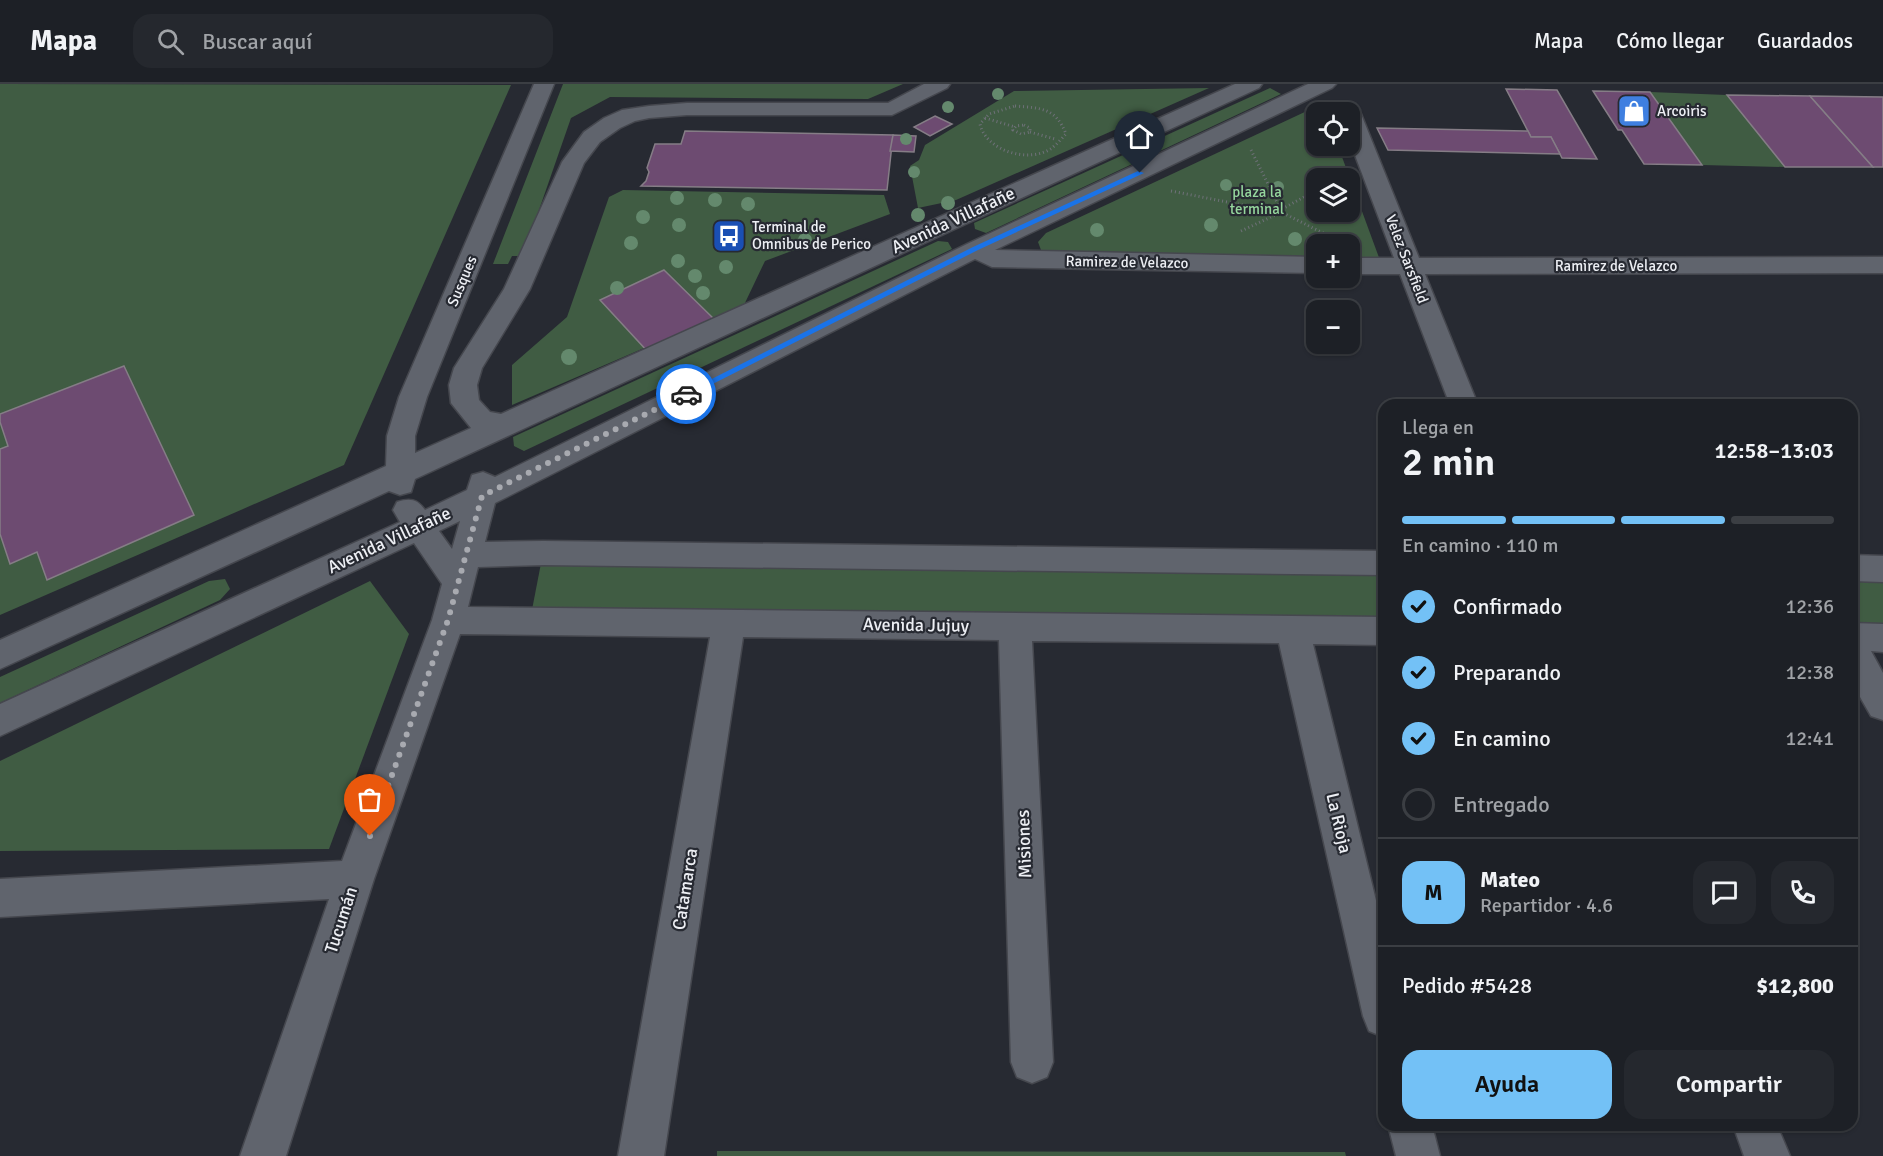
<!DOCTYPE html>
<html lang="es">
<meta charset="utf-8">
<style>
body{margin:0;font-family:Signika,sans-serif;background:#25282e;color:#f1f3f6;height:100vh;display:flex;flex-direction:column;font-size:22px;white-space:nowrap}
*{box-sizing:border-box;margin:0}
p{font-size:20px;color:#a0a3a7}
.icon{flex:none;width:33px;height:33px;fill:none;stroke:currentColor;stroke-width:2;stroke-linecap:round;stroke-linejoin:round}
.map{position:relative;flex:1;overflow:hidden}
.panel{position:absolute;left:1378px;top:315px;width:480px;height:732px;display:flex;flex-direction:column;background:#1d2026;border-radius:18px;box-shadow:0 2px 4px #0004,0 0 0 2px #3b3e43}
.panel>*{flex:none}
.buttons{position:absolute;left:1306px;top:18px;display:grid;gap:12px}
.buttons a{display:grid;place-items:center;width:54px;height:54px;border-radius:12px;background:#1d2026;box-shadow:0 2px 4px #0004,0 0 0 2px #3b3e43;font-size:30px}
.pin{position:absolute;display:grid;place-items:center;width:51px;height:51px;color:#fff;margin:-62px -26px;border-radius:50% 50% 50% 0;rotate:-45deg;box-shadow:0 0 6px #0007}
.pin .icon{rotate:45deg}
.courier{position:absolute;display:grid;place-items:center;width:60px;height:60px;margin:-30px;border:4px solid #1a73e8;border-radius:50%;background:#fff;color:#222;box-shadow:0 2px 8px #0007}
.head em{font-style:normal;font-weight:600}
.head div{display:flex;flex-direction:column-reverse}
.head{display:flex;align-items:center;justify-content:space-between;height:102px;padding:0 24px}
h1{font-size:39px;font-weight:600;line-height:45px}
.bar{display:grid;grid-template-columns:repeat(4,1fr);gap:9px 6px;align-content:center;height:72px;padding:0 24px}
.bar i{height:8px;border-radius:4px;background:#3b3e43}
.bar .current{background:#73c1f6}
.bar p{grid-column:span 4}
.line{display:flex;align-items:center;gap:15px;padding:0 24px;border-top:2px solid #3b3e43}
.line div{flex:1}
.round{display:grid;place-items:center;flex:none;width:63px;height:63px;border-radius:18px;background:#25282e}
ol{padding:0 24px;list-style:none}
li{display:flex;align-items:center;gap:18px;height:66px}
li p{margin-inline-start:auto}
li .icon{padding:6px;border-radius:50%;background:#73c1f6;color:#111;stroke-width:4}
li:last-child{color:#a0a3a7}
li i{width:33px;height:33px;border:3px solid #3b3e43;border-radius:50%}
.cta{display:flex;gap:12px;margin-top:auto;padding:12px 24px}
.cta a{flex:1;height:69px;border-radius:18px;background:#73c1f6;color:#111;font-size:24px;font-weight:600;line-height:69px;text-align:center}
.cta a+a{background:#25282e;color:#f1f3f6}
header{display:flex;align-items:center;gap:36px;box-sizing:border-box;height:84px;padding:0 30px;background:#1d2026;border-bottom:2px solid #3b3e43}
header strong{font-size:28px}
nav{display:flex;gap:33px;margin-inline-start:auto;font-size:21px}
.search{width:420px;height:54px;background:#25282e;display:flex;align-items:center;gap:15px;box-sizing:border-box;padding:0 21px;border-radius:18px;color:#a0a3a7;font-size:22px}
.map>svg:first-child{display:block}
.green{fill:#405c43;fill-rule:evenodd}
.building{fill:#6d4b71;stroke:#857d86;stroke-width:1.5}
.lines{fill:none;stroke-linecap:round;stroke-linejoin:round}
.minor-casing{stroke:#45474e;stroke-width:3}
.path{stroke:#6e7178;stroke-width:3;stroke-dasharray:1 3;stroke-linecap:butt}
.minor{fill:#60646d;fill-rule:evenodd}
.tree{fill:#64896d}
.route{fill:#1a73e8}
.done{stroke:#a8aab0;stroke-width:6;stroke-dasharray:0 10.8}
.labels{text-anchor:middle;stroke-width:4.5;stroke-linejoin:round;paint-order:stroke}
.far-poi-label{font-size:15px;fill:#edeff4;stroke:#272a32;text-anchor:start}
.far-park-label{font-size:15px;fill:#95d69d;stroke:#272a32}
.far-street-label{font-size:15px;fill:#edeff4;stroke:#272a32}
.street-label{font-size:18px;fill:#edeff4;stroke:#272a32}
</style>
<header>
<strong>Mapa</strong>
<div class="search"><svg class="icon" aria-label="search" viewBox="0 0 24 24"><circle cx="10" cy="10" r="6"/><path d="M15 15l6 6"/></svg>Buscar aquí</div>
<nav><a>Mapa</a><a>Cómo llegar</a><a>Guardados</a></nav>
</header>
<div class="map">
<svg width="1883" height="1072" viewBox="0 0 1883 1072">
<rect width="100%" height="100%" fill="#272a32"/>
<g class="green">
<path d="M 0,0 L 511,1 L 344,381 L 0,531 Z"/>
<path d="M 563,0 L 903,0 L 868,15 L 610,13 L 571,34 L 523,172 L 512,172 L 508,180 L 493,180 Z"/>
<path d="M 1209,4 L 956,116 L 918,124 L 910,82 L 919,76 L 925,61 L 1014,7 Z"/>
<path d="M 1270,4 L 1281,10 L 986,149 L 975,145 L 974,139 Z"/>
<path d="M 1650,8 L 1727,11 L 1785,83 L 1702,81 Z"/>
<path d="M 1309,26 L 1322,28 L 1317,28 L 1317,62 L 1338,62 L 1381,179 L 1350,178 L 1350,160 L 1317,160 L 1317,177 L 1055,171 L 1041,166 L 1038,158 L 1046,149 ZM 1317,94 L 1350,94 L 1350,128 L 1317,128 Z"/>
<path d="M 623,106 L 884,111 L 890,130 L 765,177 L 744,221 L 512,321 L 512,281 L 567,233 L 609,113 Z"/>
<path d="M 938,157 L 948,158 L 952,165 L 524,367 L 514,362 L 513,353 Z"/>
<path d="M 543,469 L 1384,479 L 1384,547 L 530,536 Z"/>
<path d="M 1852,484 L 1883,485 L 1883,554 L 1853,553 Z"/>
<path d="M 225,495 L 230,505 L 220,516 L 0,619 L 0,593 L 209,497 Z"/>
<path d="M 370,497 L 409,550 L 329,765 L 0,767 L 0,677 Z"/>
<path d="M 717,1067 L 1345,1068 L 1346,1072 L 717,1072 Z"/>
</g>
<g class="building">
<path d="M 1506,5 L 1557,6 L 1597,75 L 1562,74 L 1551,53 L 1531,53 Z"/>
<path d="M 1593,7 L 1650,8 L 1702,81 L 1644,80 L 1622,46 L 1618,46 Z"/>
<path d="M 1727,11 L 1810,12 L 1873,83 L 1785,83 Z"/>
<path d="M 1810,12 L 1883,13 L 1883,83 L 1873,83 Z"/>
<path d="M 935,32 L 952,40 L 930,52 L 914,43 Z"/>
<path d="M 1377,44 L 1528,47 L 1531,53 L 1551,53 L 1560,70 L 1388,66 Z"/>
<path d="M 685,47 L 893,51 L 887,106 L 641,102 L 646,97 L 649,88 L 647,84 L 655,60 L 681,60 Z"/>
<path d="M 893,51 L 916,52 L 914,68 L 890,67 Z"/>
<path d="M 664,186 L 715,236 L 649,269 L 600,216 Z"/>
<path d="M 124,282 L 194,431 L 47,496 L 37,468 L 10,480 L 0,450 L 0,365 L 8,362 L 0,338 L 0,330 Z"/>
</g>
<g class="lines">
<defs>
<g id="minor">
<path d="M 534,0 L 554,0 L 427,313 L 415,352 L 415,369 L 471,344 L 451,319 L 449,301 L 454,284 L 504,205 L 562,78 L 584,48 L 604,34 L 622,26 L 649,22 L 687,19 L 888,19 L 924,0 L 950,0 L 947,4 L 892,31 L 687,31 L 649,34 L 635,37 L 620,44 L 600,58 L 584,79 L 530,205 L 482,284 L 477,301 L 479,316 L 490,328 L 501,330 L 1235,0 L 1262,0 L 1259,4 L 415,395 L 411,408 L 400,411 L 389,407 L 0,585 L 0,556 L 386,382 L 387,352 L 399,313 Z"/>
<path d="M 1308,0 L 1336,0 L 1332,4 L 995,166 L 1317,173 L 1317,189 L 992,183 L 975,175 L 495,419 L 485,458 L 543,457 L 1384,467 L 1384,491 L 543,481 L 478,483 L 468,523 L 1384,533 L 1384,561 L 1313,560 L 1384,849 L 1384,953 L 1369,947 L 1363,932 L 1279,559 L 1032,557 L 1053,978 L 1047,993 L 1032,999 L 1017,993 L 1011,978 L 999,556 L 743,553 L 664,1072 L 618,1072 L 710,553 L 460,550 L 374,795 L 286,1072 L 240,1072 L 329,815 L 0,833 L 0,795 L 342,777 L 432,536 L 442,500 L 414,459 L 0,652 L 0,620 L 400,438 L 393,426 L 397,418 C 410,414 417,415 425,426 L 467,406 L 472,391 L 483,388 L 495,393 L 967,160 ZM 460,437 L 452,465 L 439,447 Z"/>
<path d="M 1350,23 L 1358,25 L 1361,30 L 1419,174 L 1883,173 L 1883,189 L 1425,190 L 1478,321 L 1450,321 L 1400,190 L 1350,190 L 1350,174 L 1394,174 L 1350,58 L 1350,28 L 1340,28 Z"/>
<path d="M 1852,471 L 1883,472 L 1883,498 L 1852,497 Z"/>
<path d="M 1852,539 L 1883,540 L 1883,568 L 1871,567 L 1883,589 L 1883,636 L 1871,632 L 1852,599 Z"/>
<path d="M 1388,1041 L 1432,1041 L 1440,1072 L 1396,1072 Z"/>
<path d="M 1733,1041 L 1777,1041 L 1790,1072 L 1744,1072 Z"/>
</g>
</defs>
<use href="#minor" class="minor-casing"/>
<g class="path">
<path d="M 1015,22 C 1041,24 1056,24 1066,50 C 1062,54 1057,60 1052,64 C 1029,80 986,67 980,40 L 989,30 Z"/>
<path d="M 985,34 L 1015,43"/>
<path d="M 1024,41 L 1030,44 L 1030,48 L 1021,50 L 1013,46 L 1016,42 Z"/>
<path d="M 1030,48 L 1055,55"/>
<path d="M 1251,66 L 1280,124"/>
<path d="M 1171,107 L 1273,127"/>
<path d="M 1282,125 L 1317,106"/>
<path d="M 1283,129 L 1329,152"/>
<path d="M 1241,147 L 1284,127 L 1275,124 L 1272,126 L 1275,129"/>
</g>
<use href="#minor" class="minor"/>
</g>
<g class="tree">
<circle cx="998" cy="10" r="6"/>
<circle cx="948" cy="23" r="6"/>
<circle cx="906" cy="55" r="6"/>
<circle cx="914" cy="88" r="6"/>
<circle cx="1226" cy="101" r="6"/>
<circle cx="1278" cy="103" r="6"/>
<circle cx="677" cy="114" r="7"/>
<circle cx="715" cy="116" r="7"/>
<circle cx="948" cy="119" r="7"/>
<circle cx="748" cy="120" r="7"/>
<circle cx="918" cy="131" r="7"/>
<circle cx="643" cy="133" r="7"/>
<circle cx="679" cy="141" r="7"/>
<circle cx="1211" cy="141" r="7"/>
<circle cx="1097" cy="146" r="7"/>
<circle cx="1295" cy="155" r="7"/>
<circle cx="805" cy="156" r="7"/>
<circle cx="631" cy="159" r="7"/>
<circle cx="678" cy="177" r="7"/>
<circle cx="726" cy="183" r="7"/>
<circle cx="695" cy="192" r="7"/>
<circle cx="617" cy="204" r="7"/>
<circle cx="703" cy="209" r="7"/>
<circle cx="569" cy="273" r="8"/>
</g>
<path class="route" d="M 1138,87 L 1144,89 L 978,166 L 689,312 L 682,310 L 973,163 Z"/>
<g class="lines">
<path class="done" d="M 370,752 L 448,536 L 482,412 L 686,310"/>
</g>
<defs>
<symbol id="shop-square" viewBox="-11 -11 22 22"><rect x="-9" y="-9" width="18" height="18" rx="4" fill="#3f7fe0" stroke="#272a32"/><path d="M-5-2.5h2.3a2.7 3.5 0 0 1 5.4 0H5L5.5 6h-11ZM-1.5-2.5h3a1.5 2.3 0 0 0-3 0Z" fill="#fff"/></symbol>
<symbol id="bus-square" viewBox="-11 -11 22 22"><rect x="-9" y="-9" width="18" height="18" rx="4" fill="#1a4fb4" stroke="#272a32"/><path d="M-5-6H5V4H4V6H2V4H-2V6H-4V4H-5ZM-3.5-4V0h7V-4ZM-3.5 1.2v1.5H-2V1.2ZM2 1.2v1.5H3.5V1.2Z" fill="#fff"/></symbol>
</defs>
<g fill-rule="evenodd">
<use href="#shop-square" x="1615" y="8" width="38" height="38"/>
<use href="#bus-square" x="710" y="133" width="38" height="38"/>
</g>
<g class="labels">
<g class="far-poi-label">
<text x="1657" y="32">Arcoiris</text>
<text x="752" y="148">Terminal de<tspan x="752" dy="17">Omnibus de Perico</tspan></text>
</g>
<g class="far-park-label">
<text x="1257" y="113">plaza la<tspan x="1257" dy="17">terminal</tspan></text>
</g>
<g class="far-street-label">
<text transform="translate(1407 175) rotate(69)" y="5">Velez Sarsfield</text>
<text transform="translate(1127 178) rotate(1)" y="5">Ramirez de Velazco</text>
<text x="1616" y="187">Ramirez de Velazco</text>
<text transform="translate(462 197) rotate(-67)" y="5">Susques</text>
</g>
<g class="street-label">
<text transform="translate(953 136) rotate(-25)" y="6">Avenida Villafañe</text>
<text transform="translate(389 456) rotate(-25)" y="6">Avenida Villafañe</text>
<text transform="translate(916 541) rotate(1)" y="6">Avenida Jujuy</text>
<text transform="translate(1339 739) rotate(77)" y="6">La Rioja</text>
<text transform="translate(1024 760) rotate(-92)" y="6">Misiones</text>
<text transform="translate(685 805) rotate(-81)" y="6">Catamarca</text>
<text transform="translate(341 836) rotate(-72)" y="6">Tucumán</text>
</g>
</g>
</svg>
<div class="buttons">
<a><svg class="icon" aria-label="locate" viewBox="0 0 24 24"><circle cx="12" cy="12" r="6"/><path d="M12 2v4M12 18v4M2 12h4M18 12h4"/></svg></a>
<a><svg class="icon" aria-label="layers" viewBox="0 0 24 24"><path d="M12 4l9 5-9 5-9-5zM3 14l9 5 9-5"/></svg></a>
<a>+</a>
<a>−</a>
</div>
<div class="pin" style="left:370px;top:752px;background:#ea580c"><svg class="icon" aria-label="bag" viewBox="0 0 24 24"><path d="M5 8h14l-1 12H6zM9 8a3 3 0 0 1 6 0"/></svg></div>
<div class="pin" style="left:1140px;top:89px;background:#1f2937"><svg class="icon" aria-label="home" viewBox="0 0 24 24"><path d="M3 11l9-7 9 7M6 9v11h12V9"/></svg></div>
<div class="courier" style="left:686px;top:310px"><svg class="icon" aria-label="car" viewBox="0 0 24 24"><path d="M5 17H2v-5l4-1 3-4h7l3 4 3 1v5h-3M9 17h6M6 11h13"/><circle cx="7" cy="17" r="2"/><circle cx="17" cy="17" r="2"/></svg></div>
<section class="panel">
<div class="head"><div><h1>2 min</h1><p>Llega en</p></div><em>12:58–13:03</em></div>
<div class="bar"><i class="current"></i><i class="current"></i><i class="current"></i><i></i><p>En camino · 110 m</p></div>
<ol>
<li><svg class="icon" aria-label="check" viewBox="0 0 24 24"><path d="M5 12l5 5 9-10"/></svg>Confirmado<p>12:36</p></li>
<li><svg class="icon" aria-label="check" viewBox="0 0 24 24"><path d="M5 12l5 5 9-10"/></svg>Preparando<p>12:38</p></li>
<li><svg class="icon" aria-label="check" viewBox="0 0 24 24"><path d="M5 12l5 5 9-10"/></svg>En camino<p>12:41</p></li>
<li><i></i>Entregado</li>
</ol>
<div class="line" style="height:108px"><b class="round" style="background:#73c1f6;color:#111">M</b><div><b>Mateo</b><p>Repartidor · 4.6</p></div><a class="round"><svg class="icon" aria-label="chat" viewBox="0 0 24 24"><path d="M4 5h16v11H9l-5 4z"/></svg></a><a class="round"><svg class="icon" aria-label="phone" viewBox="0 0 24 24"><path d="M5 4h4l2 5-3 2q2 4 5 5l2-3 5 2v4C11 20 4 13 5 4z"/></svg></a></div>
<div class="line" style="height:78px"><div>Pedido #5428</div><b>$12,800</b></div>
<div class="cta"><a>Ayuda</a><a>Compartir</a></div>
</section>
</div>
